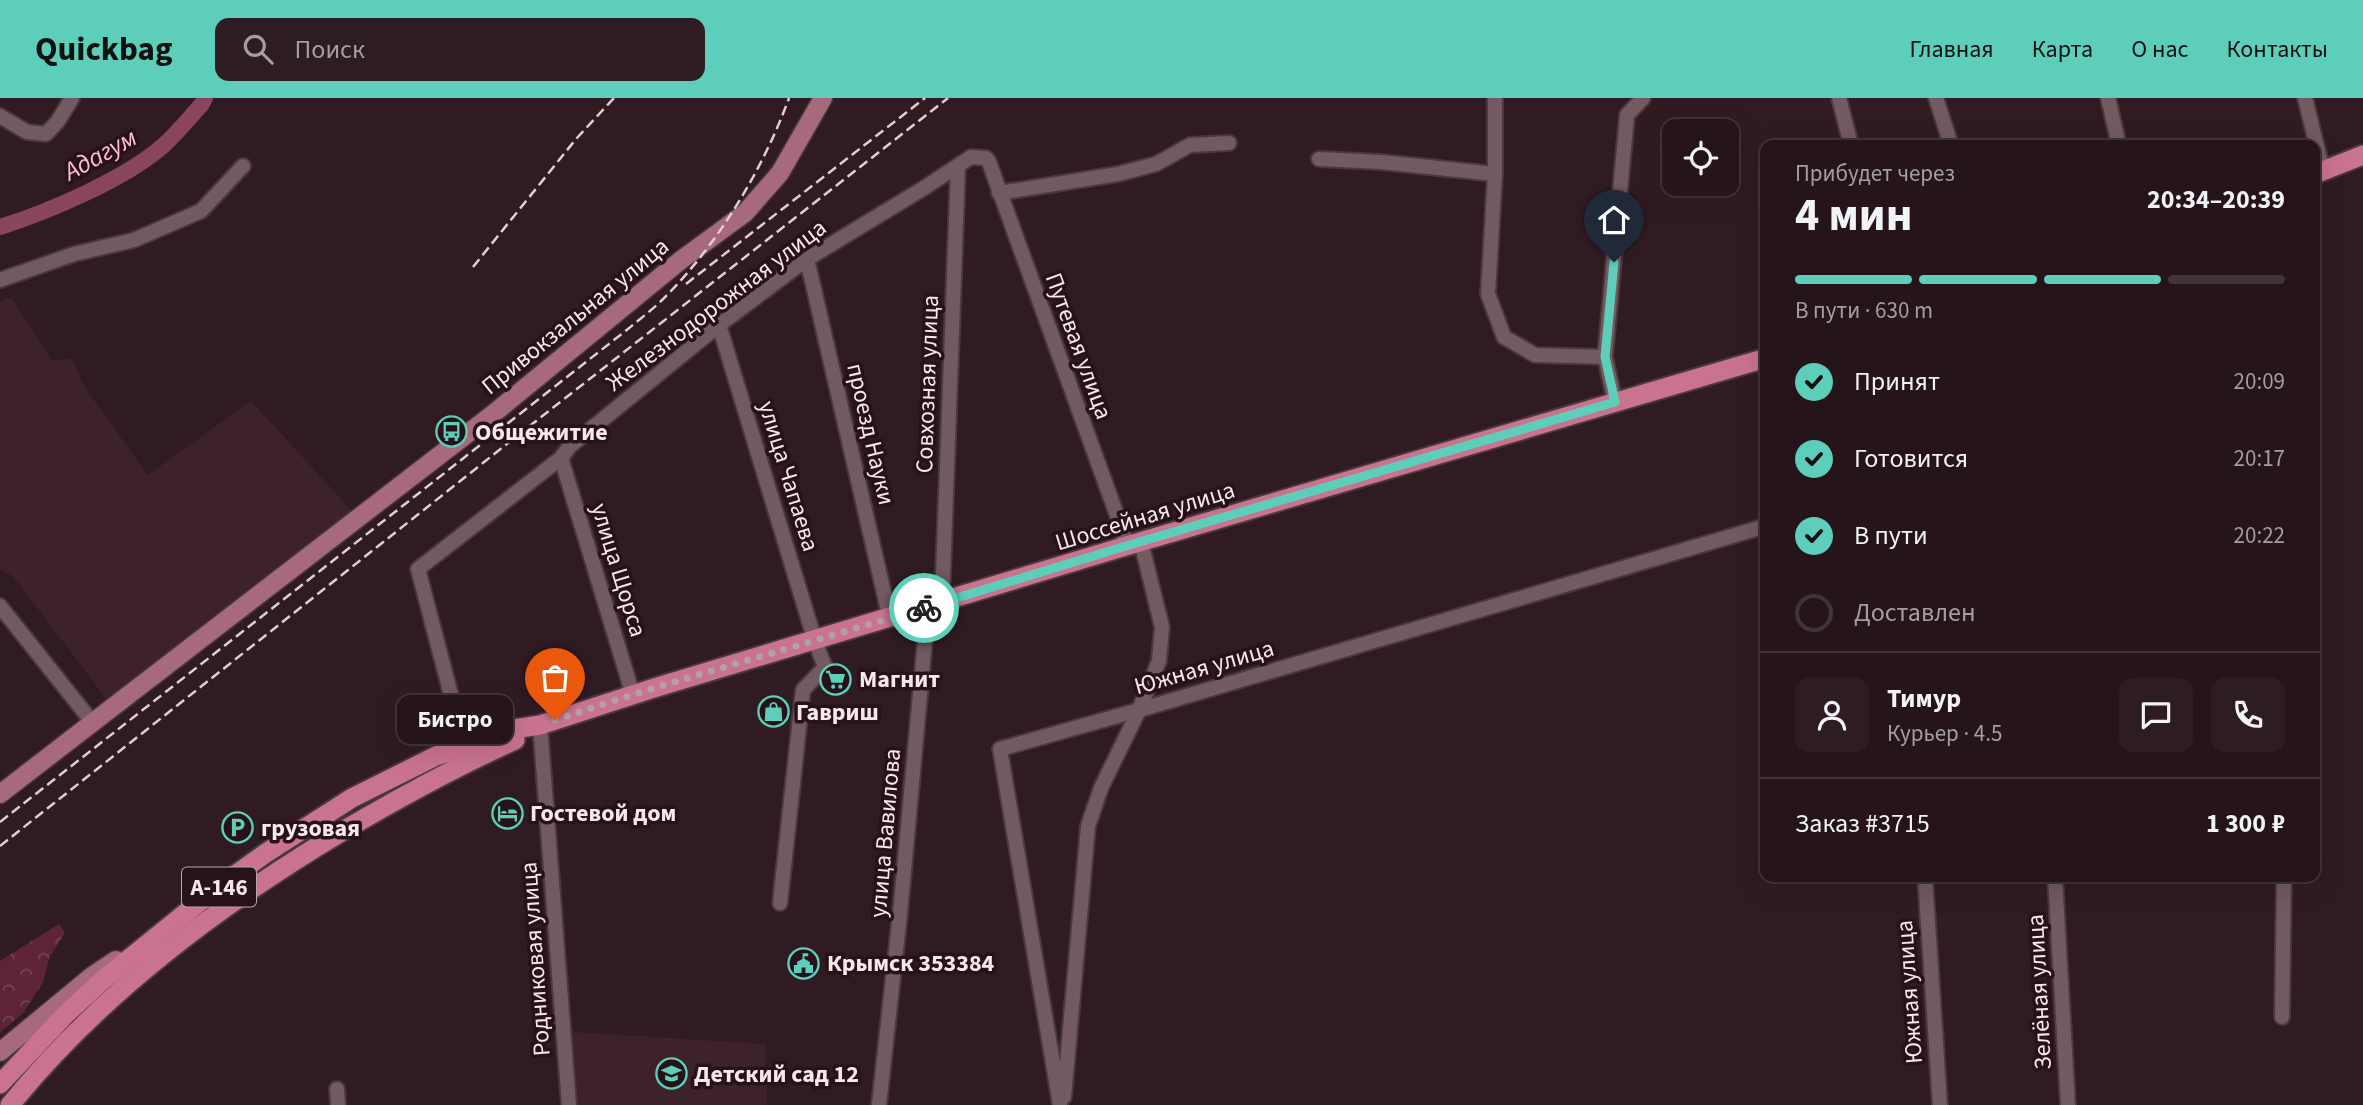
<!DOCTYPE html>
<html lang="ru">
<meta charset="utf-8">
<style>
body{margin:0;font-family:"Source Sans 3",sans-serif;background:#2d1d23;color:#f1f3f6;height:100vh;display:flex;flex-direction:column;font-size:26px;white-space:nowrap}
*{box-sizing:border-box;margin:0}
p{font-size:23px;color:#a39ea2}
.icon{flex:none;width:38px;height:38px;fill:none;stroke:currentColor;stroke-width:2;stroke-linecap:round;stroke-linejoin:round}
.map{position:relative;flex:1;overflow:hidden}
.sheet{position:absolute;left:1760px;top:42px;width:560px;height:742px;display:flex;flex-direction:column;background:#25141a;border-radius:14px;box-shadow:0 7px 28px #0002,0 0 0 2px #423339}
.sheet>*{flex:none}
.tools{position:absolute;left:1662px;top:21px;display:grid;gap:14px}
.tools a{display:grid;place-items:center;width:77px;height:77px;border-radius:14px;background:#25141a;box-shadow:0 7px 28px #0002,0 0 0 2px #423339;font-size:35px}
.pin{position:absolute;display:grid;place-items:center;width:60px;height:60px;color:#fff;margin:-72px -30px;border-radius:50% 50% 50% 0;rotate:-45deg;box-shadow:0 0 7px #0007}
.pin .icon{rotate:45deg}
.courier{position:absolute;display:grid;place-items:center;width:70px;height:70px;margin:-35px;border:5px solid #5dceb9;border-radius:50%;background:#fff;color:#222;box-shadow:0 2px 9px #0007}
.bubble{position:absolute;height:49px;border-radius:14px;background:#25141a;box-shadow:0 7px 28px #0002,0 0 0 2px #423339;font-size:23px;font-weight:700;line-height:49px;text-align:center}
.overview em{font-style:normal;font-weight:700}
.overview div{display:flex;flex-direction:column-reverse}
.overview{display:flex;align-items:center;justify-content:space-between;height:119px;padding:0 35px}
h1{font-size:46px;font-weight:700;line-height:52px}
.bar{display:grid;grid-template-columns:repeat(4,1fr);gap:10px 7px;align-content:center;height:84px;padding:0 35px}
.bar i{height:9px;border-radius:5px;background:#423339}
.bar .active{background:#5dceb9}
.bar p{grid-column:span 4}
.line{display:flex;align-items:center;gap:18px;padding:0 35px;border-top:2px solid #423339}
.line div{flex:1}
.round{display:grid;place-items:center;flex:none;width:74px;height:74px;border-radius:14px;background:#2d1d23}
ol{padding:0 35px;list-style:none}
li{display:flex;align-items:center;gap:21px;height:77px}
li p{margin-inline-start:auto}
li .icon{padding:7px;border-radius:50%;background:#5dceb9;color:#111;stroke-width:4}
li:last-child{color:#a39ea2}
li i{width:38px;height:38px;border:4px solid #423339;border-radius:50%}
header{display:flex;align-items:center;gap:42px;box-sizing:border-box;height:98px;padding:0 35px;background:#5dceb9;color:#111}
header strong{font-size:33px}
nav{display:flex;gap:38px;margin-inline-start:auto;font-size:24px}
.search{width:490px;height:63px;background:#2d1d23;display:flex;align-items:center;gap:18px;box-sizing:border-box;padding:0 24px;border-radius:14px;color:#a39ea2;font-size:26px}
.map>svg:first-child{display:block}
.built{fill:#3e222b}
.forest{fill:url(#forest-crowns)}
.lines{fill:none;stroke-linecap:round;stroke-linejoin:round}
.river{stroke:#88455c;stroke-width:16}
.minor-casing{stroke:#49383d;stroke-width:18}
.major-casing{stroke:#49383d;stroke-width:21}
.highway-casing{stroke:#49383d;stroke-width:23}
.minor{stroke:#735961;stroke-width:14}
.major{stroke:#a7697d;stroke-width:18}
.highway{stroke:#c9738f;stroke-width:19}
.rail{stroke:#dfced3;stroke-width:2.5;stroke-dasharray:10 5;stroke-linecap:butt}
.done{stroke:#b2a0a5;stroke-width:7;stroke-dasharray:0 12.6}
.route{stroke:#5dceb9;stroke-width:9}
.labels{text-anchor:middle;stroke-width:7;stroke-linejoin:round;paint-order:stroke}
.shield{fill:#271219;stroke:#b9a7ad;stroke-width:2}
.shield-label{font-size:23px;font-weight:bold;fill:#f7e7ec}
.street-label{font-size:24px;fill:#f7e7ec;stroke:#271219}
.poi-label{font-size:24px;font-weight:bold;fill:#f7e7ec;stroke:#271219;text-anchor:start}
.water-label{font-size:26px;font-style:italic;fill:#febfd2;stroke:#271219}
</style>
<header>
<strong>Quickbag</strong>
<div class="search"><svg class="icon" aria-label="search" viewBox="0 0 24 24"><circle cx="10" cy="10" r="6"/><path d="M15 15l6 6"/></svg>Поиск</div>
<nav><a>Главная</a><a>Карта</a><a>О нас</a><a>Контакты</a></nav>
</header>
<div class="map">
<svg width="2363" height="1007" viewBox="0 0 2363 1007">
<defs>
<pattern id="forest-crowns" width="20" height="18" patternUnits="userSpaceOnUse" patternTransform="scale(1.75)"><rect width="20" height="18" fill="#5d2439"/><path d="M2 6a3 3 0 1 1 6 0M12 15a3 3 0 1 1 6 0" fill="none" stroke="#754456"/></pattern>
</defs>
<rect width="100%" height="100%" fill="#311b22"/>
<g class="built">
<path d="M 11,200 L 52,262 L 72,261 L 85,290 L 148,377 L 251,303 L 353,414 L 110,606 L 20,487 L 12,478 L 0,471 L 0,204 Z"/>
<path d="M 572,934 L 765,946 L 767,1007 L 578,1007 Z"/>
</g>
<path class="forest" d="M 59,826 L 65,835 L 49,860 L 43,884 L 24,914 L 0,935 L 0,863 Z"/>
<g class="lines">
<path class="river" d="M 0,129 C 48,114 128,80 165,46 C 178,34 190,19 202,6 L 205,0"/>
<defs>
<g id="minor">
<path d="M 1495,0 L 1495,76"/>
<path d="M 1839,0 L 1851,47"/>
<path d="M 1936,0 L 1951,47"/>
<path d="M 2108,0 L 2119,47"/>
<path d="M 2305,0 L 2323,73"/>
<path d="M 0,18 L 27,34 L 46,36 L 58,23 L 72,0"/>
<path d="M 1319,61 L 1381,64 L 1495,76 L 1488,196 L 1504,239 L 1535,257 L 1605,259"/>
<path d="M 999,95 L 1118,76 L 1156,66 L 1190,47 L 1229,45"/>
<path d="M 807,161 L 890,521"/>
<path d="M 0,182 L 74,156 L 134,142 L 201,113 L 243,68"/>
<path d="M 719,227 L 815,543 L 825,569 L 803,592 L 780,805"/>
<path d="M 1615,304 L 1605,259 L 1627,17 L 1643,0"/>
<path d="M 561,360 L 633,597"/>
<path d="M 942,505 L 958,69"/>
<path d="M 0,508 L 93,625"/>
<path d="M 540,627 L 569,1007"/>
<path d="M 485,640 L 472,633 L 456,616 L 418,471 L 561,360 L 570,348 L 719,227 L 807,161 L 924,90 L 971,59 L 986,60 L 989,64 L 1122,431 L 1126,448"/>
<path d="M 437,658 L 448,645 L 456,616"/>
<path d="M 1925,779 L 1940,1007"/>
<path d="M 2055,779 L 2068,1007"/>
<path d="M 2282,919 L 2284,779"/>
<path d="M 337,991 L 338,1007"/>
<path d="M 1064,999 L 1088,728 L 1101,690 L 1139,612 L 1159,563 L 1162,529 L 1141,444"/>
<path d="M 879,1007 L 900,816 L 928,509"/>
<path d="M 1060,1007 L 1000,651 L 1139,612 L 1766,428"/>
</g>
<g id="major">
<path d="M 0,696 L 493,316 L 681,162 L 745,115 L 780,75 L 823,0"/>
<path d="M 0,954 L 92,878 L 116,862"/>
</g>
<g id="highway">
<path d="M 2315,76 L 2363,57"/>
<path d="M 0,986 L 66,916 L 103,882 L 213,793 L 266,755 L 352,700 L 436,658 L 514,631 L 540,627 L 654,590 L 1126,448 L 1766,260"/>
<path d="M 10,1007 C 101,895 218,808 341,734 C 397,701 455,669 515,642"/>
</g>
</defs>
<use href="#minor" class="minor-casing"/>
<use href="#major" class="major-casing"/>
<use href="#highway" class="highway-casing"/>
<use href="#minor" class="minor"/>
<use href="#major" class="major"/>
<use href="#highway" class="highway"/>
<g class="rail">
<path d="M 473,169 L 576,41 L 614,0"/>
<path d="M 686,186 L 925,0"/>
<path d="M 0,724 L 628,231 C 641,220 656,209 668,196 C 720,143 764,69 789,0"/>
<path d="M 0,748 L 522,334 L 948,0"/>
</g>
</g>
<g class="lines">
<path class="done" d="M 555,622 L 654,590 L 924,510"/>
<path class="route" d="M 924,510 L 1126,448 L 1615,304 L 1605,259 L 1614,164"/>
</g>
<defs>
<symbol id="bus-ring" viewBox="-11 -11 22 22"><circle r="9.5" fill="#271219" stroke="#5dceb9" stroke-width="1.5"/><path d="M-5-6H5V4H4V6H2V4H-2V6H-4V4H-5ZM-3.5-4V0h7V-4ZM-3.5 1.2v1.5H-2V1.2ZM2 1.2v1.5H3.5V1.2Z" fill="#5dceb9"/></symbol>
<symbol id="supermarket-ring" viewBox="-11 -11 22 22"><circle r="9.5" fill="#271219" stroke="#5dceb9" stroke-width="1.5"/><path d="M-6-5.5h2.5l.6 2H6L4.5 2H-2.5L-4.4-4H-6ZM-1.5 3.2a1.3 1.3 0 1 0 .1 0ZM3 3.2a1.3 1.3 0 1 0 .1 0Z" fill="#5dceb9"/></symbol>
<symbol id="shop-ring" viewBox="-11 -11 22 22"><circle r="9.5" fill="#271219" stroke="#5dceb9" stroke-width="1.5"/><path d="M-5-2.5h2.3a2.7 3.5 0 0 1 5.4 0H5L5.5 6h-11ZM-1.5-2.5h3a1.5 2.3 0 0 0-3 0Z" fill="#5dceb9"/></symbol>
<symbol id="hotel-ring" viewBox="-11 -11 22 22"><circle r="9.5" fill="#271219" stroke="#5dceb9" stroke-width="1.5"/><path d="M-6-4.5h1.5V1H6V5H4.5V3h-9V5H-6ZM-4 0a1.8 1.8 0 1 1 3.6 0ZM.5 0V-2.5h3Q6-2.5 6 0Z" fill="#5dceb9"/></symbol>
<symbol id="parking-ring" viewBox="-11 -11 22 22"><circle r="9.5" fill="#271219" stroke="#5dceb9" stroke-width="1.5"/><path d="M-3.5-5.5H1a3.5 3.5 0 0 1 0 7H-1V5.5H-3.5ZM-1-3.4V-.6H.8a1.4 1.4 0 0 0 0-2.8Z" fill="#5dceb9"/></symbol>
<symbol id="civic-ring" viewBox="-11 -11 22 22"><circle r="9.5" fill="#271219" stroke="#5dceb9" stroke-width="1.5"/><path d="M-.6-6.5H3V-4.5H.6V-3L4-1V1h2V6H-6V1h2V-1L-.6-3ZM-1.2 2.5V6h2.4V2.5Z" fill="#5dceb9"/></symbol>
<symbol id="school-ring" viewBox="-11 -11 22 22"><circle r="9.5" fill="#271219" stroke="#5dceb9" stroke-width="1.5"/><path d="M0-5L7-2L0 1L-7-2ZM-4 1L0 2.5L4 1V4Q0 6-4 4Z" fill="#5dceb9"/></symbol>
</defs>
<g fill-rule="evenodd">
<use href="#bus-ring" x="434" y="316" width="35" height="35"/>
<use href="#supermarket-ring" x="818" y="564" width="35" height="35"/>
<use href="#shop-ring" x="756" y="596" width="35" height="35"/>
<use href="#hotel-ring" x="490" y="698" width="35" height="35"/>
<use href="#parking-ring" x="220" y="712" width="35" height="35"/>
<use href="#civic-ring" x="786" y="848" width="35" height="35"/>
<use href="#school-ring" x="654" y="958" width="35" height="35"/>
</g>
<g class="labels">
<rect class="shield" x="182" y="769.5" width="74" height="39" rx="5"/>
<g class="shield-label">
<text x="219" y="797">А-146</text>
</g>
<g class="street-label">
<text transform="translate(716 207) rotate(-37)" y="8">Железнодорожная улица</text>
<text transform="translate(575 218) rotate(-39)" y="8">Привокзальная улица</text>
<text transform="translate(1079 248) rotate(70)" y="8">Путевая улица</text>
<text transform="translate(927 286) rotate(-88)" y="8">Совхозная улица</text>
<text transform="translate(871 336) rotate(77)" y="8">проезд Науки</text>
<text transform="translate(789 378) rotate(73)" y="8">улица Чапаева</text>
<text transform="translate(1145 418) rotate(-17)" y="8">Шоссейная улица</text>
<text transform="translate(619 472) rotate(73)" y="8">улица Щорса</text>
<text transform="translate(1204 569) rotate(-16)" y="8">Южная улица</text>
<text transform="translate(885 735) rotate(-85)" y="8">улица Вавилова</text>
<text transform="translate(535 861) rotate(-94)" y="8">Родниковая улица</text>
<text transform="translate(1909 894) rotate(-94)" y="8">Южная улица</text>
<text transform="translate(2039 894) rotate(-93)" y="8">Зелёная улица</text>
</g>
<g class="poi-label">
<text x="475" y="342">Общежитие</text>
<text x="859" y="589">Магнит</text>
<text x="796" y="622">Гавриш</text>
<text x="530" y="723">Гостевой дом</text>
<text x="261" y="738">грузовая</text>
<text x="827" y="873">Крымск 353384</text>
<text x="694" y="984">Детский сад 12</text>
</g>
<g class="water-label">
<text transform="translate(100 56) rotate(-29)" y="9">Адагум</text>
</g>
</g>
</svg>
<div class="tools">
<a><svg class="icon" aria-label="locate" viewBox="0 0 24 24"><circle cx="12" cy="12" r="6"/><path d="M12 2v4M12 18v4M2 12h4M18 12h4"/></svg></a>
</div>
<div class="pin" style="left:555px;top:622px;background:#ea580c"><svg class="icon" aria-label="bag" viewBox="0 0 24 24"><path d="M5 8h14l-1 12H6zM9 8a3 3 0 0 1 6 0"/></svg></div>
<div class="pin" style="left:1614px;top:164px;background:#1f2937"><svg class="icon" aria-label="home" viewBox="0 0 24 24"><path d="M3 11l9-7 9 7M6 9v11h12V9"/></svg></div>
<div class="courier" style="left:924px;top:510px"><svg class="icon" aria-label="bike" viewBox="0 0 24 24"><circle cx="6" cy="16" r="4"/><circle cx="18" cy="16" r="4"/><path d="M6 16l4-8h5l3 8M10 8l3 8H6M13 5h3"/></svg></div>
<div class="bubble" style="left:397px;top:597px;width:116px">Бистро</div>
<section class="sheet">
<div class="overview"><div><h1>4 мин</h1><p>Прибудет через</p></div><em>20:34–20:39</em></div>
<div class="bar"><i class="active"></i><i class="active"></i><i class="active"></i><i></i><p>В пути · 630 m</p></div>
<ol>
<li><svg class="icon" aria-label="check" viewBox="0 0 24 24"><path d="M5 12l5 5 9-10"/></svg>Принят<p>20:09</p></li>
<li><svg class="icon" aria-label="check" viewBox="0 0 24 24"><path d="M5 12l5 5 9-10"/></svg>Готовится<p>20:17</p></li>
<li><svg class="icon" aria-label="check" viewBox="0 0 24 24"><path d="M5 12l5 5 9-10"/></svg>В пути<p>20:22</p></li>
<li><i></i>Доставлен</li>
</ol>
<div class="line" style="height:126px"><a class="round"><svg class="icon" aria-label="person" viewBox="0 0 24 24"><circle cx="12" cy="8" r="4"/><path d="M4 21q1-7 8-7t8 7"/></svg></a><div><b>Тимур</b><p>Курьер · 4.5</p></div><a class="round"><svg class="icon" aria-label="chat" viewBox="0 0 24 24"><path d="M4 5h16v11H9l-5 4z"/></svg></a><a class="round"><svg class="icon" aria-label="phone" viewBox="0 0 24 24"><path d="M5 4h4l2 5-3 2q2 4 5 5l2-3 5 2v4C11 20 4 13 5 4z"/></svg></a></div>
<div class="line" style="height:91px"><div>Заказ #3715</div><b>1 300 ₽</b></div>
</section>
</div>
